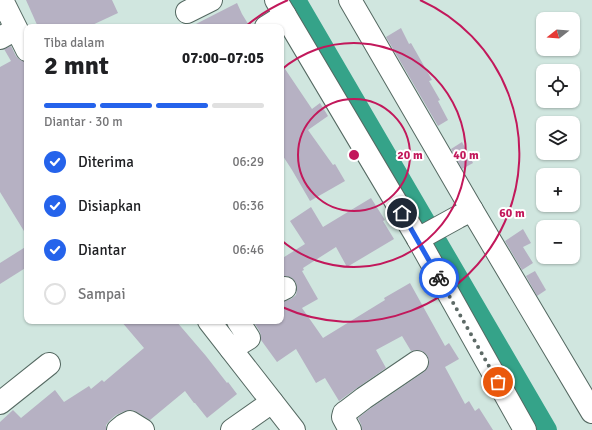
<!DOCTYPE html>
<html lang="id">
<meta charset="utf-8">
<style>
body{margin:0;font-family:Signika,sans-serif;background:#f2f2f2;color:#202124;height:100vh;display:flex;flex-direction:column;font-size:15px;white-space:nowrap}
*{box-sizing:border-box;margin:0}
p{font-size:13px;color:#757577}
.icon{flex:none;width:22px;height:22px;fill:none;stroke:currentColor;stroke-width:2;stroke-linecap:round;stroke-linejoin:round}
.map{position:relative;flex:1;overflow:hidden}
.details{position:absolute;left:24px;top:24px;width:260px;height:300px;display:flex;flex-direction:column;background:#fff;border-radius:8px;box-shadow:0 1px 3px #0004}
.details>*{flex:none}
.needle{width:26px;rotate:253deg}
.tools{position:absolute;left:536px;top:12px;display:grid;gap:8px}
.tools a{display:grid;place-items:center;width:44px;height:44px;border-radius:8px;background:#fff;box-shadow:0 1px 3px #0004;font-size:20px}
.pin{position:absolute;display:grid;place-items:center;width:34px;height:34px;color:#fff;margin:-17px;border:2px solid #fff;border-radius:50%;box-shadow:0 1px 4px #0007}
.courier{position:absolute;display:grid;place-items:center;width:40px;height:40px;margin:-20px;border:3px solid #2563eb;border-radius:50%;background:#fff;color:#222;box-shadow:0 1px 5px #0007}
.headline em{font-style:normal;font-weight:700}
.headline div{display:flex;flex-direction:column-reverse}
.headline{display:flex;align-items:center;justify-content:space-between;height:68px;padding:0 20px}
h1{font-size:26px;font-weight:700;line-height:30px}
.bar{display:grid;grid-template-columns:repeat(4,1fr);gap:6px 4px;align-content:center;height:48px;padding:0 20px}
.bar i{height:5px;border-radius:3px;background:#e0e0e0}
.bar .on{background:#2563eb}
.bar p{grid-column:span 4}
ol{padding:0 20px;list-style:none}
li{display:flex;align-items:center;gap:12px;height:44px}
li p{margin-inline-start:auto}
li .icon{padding:4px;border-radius:50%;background:#2563eb;color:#fff;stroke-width:4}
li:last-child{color:#757577}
li i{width:22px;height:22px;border:2px solid #e0e0e0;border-radius:50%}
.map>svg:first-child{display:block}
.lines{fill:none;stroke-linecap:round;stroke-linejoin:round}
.canal{stroke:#35a389;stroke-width:20}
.building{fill:#b6b1c3}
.street-casing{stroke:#556962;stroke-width:24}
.street{stroke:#fff;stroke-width:22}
.done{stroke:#5d6a66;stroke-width:4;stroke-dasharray:0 7.2}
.route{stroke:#2563eb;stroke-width:5}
.ring{fill:none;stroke:#c2185b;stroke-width:2}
.centre{fill:#c2185b;stroke:#fff;stroke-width:2}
.ring-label{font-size:12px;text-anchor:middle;font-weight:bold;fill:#c2185b;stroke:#fff;stroke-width:4;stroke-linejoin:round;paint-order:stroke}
</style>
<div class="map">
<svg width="592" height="430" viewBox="0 0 592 430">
<rect width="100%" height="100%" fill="#d0e6df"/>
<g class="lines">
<path class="canal" d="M 296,0 L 547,430"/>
</g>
<g class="building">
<path d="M 26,0 L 112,0 L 118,13 L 88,27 L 38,27 Z"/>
<path d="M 237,3 L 242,14 L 250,27 L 190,27 Z"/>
<path d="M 401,28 L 409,44 L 411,43 L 432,80 L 429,81 L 440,100 L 438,101 L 448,120 L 438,126 L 386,37 Z"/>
<path d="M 11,46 L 16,56 L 20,60 L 27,62 L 27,236 L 0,192 L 0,67 L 11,61 L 4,49 Z"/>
<path d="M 281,63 L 312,109 L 320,103 L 328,116 L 308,130 L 333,165 L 335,164 L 345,181 L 310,201 L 292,170 L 281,153 Z"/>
<path d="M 462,142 L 473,163 L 462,169 L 451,149 Z"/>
<path d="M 371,198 L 385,220 L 383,221 L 394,239 L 347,267 L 336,247 L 303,268 L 304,270 L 302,271 L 318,299 L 302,308 L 323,338 L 385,300 L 384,298 L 410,283 L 445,346 L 449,343 L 459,359 L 445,367 L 465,404 L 469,401 L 475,411 L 479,408 L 493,430 L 362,430 L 361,424 L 358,418 L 371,408 L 424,372 L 428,367 L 429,361 L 427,355 L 422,351 L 416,350 L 411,351 L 402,336 L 376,350 L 386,368 L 357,388 L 339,401 L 325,378 L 316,383 L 296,349 L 277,362 L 261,340 L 261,337 L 260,332 L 253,321 L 281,321 L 281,302 L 291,299 L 296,295 L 297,289 L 296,283 L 292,278 L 286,276 L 281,276 L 281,259 L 305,244 L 290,221 L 311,207 L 323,227 Z"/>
<path d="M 523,229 L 531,243 L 523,247 L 533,263 L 522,270 L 505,241 Z"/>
<path d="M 27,246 L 27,267 L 0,284 L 0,263 Z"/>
<path d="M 535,271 L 546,290 L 537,296 L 526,276 Z"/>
<path d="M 121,321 L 176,321 L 206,356 L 227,383 L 228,382 L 237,394 L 207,418 L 195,403 L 194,403 L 185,391 L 150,420 L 133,410 L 125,411 L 116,415 L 110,420 L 106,425 L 106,430 L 0,430 L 0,422 L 13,410 L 21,418 L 55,390 L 64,402 L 89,386 L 91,389 L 102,380 L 104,382 L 144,348 Z"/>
</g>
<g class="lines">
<defs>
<g id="street">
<path d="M 2,0 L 27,50"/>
<path d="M 276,0 L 418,239 L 525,430"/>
<path d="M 350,0 L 472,210 L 592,412"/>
<path d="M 187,12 L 211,0"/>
<path d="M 266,27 L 285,15"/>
<path d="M 0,38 L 16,29"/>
<path d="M 418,239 L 458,217 L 472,210"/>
<path d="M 281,290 L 285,288"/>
<path d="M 209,321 L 294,430"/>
<path d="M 231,349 L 249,338 L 238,321"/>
<path d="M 0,403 L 49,364"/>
<path d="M 118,430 L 124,425 L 130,422 L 143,430"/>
<path d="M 232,430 L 272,402"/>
<path d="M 350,430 L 343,417 L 344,413 L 347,411 L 364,398 L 417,362"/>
</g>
</defs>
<use href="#street" class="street-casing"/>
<use href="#street" class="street"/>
</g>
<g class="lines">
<path class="done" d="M 439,278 L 498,382"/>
<path class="route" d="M 402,213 L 439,278"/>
</g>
<g class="ring">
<circle cx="354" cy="155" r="56"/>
<path d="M281 70A112 112 0 1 1 281 240"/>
<path d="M246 26A168 168 0 0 1 288 0M420 0A168 168 0 1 1 282 307"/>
</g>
<circle cx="354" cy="155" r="6" class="centre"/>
<g class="ring-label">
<text x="410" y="159">20 m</text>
<text x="466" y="159">40 m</text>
<text x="512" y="217">60 m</text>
</g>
</svg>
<div class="tools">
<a><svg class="needle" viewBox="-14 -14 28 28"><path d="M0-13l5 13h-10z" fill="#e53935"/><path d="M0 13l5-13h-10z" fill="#757577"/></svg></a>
<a><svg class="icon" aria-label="locate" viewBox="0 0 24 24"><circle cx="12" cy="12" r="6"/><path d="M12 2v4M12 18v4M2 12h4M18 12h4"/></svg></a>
<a><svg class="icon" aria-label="layers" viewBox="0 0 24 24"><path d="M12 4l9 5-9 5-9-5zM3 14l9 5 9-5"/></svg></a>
<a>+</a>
<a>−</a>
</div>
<div class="pin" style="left:498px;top:382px;background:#ea580c"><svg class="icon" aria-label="bag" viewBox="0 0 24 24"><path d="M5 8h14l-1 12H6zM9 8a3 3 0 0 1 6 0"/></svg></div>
<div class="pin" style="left:402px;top:213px;background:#1f2937"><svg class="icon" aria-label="home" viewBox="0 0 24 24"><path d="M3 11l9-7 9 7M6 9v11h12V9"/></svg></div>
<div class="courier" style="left:439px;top:278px"><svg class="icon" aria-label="bike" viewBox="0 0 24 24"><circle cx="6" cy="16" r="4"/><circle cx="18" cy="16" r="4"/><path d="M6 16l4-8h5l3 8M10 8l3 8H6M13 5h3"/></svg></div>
<section class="details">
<div class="headline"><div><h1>2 mnt</h1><p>Tiba dalam</p></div><em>07:00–07:05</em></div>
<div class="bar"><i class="on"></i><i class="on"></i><i class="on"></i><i></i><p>Diantar · 30 m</p></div>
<ol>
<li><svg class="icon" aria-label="check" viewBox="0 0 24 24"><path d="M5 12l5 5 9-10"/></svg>Diterima<p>06:29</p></li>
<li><svg class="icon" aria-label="check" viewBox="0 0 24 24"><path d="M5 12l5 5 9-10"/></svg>Disiapkan<p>06:36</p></li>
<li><svg class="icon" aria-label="check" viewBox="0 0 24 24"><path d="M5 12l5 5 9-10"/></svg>Diantar<p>06:46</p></li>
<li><i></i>Sampai</li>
</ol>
</section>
</div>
